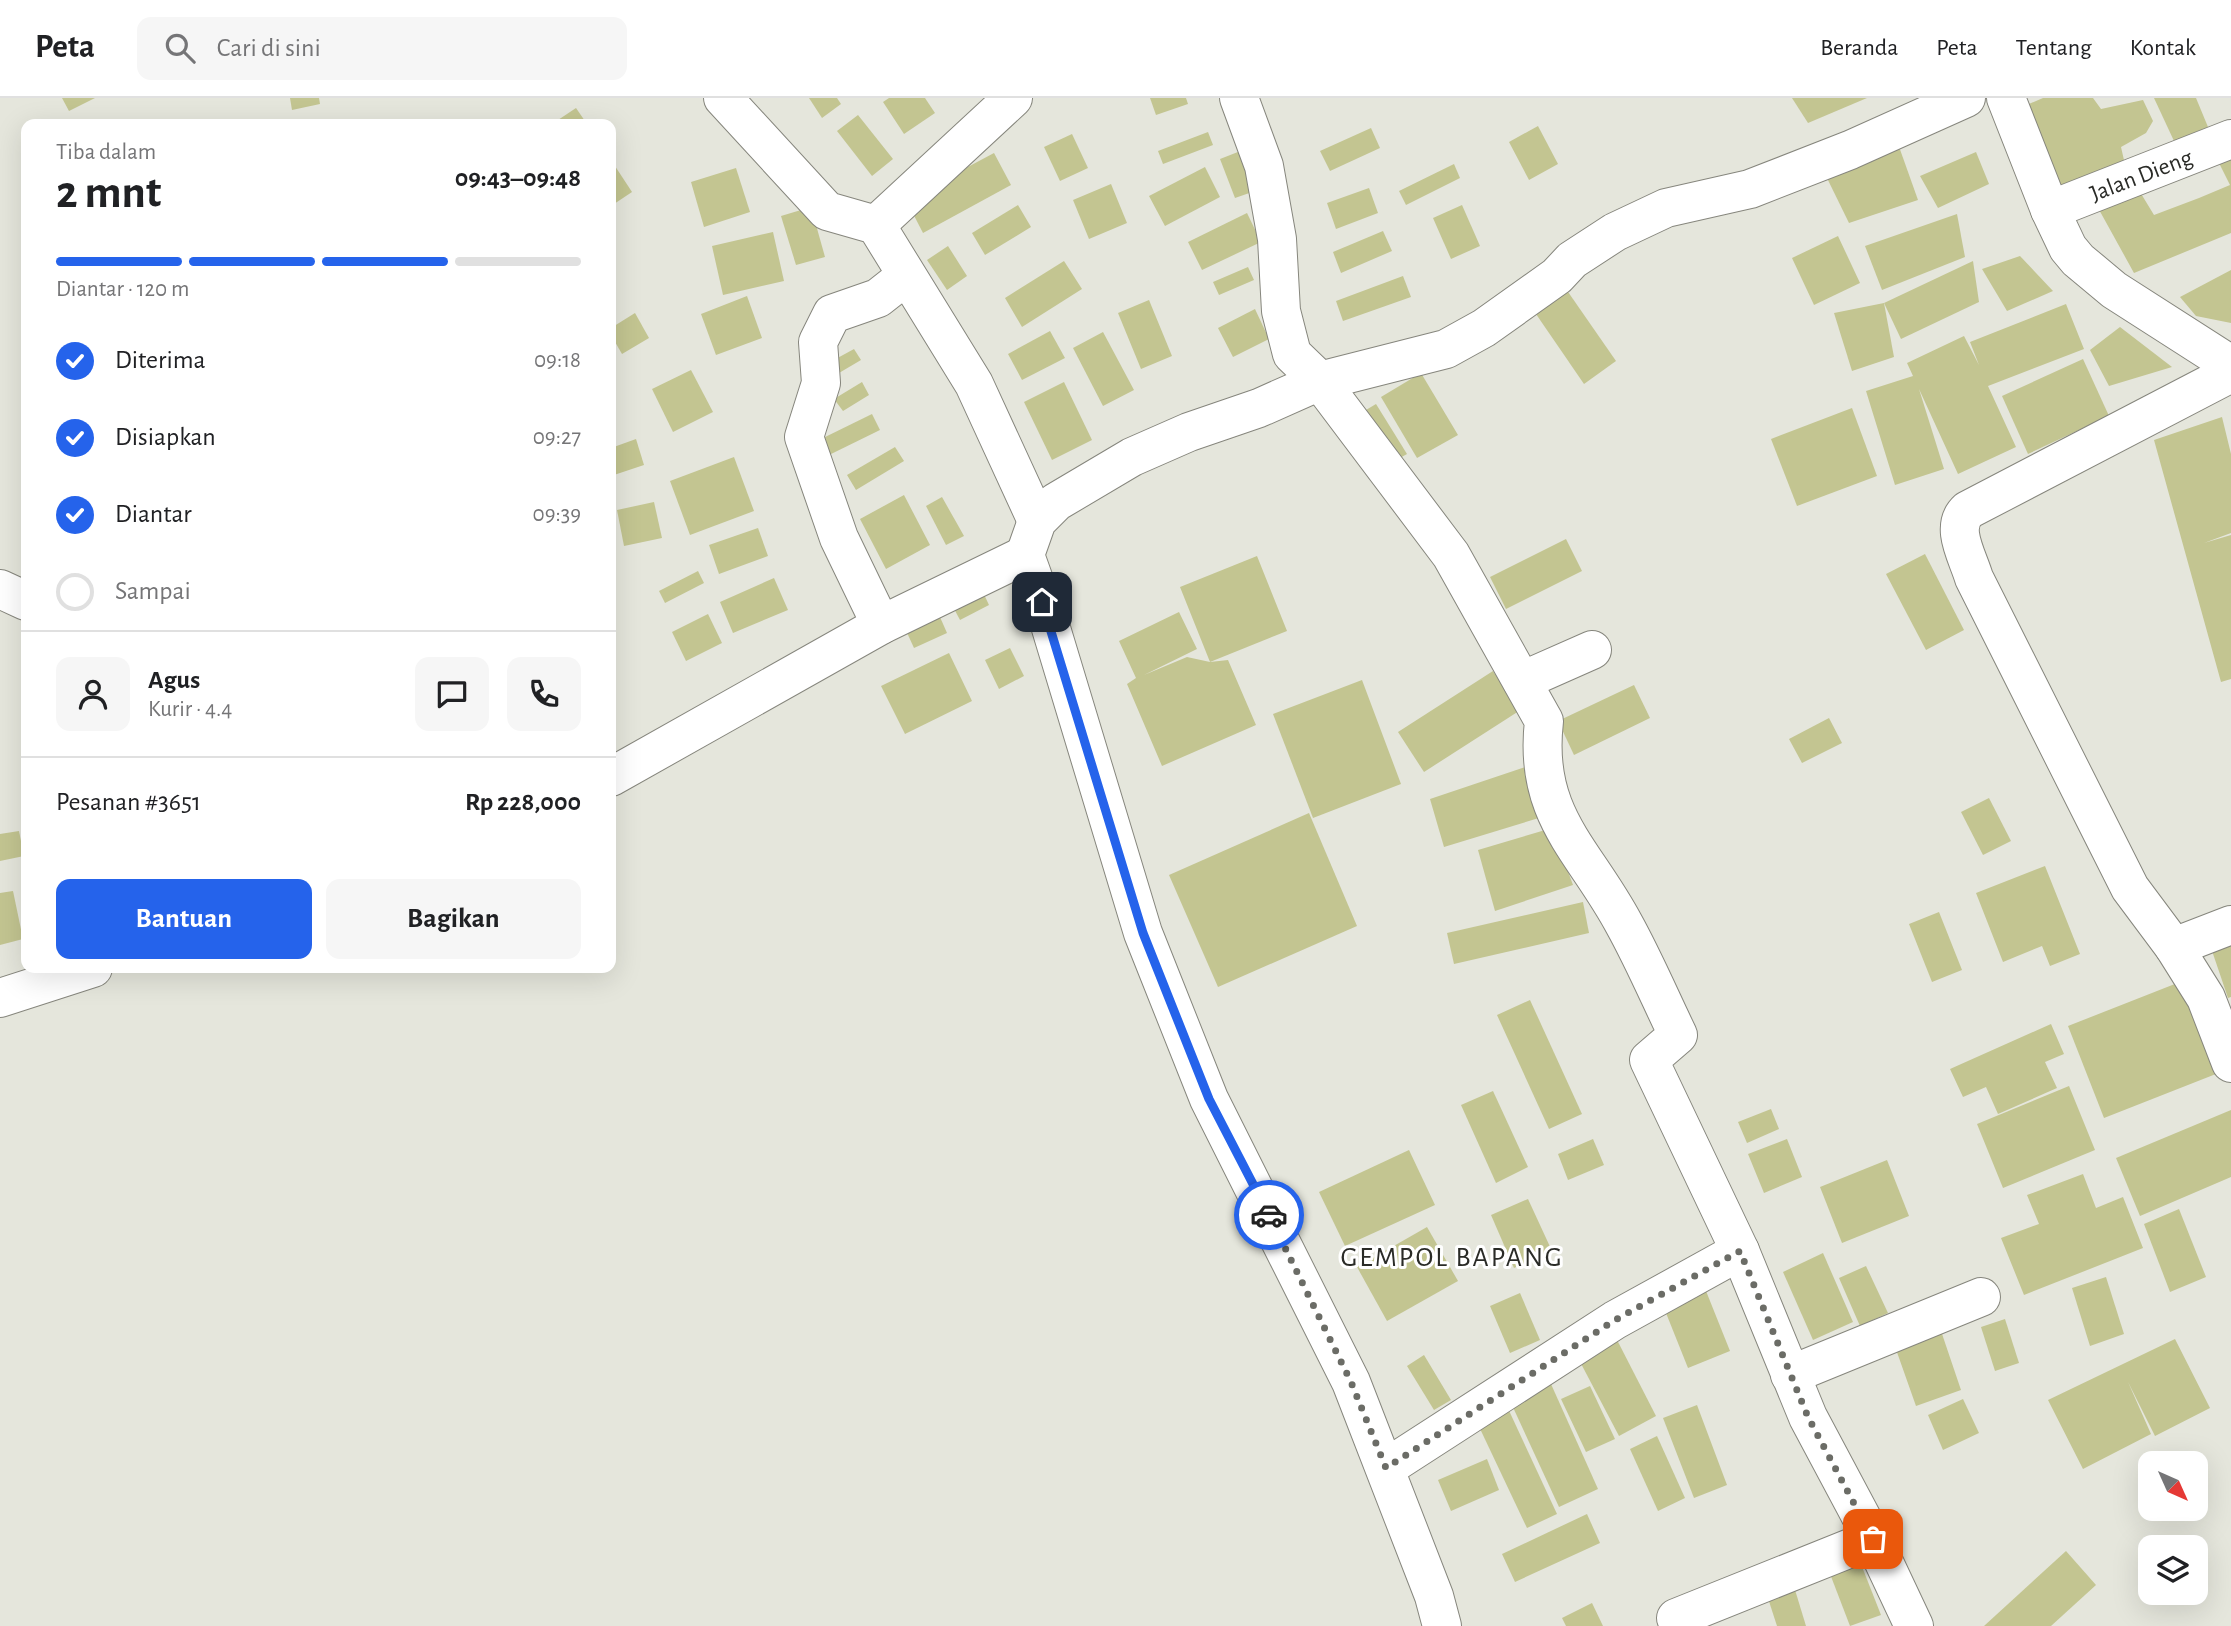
<!DOCTYPE html>
<html lang="id">
<meta charset="utf-8">
<style>
body{margin:0;font-family:"Alegreya Sans",sans-serif;background:#f6f6f6;color:#202124;height:100vh;display:flex;flex-direction:column;font-size:26px;white-space:nowrap}
*{box-sizing:border-box;margin:0}
p{font-size:23px;color:#757577}
.icon{flex:none;width:38px;height:38px;fill:none;stroke:currentColor;stroke-width:2;stroke-linecap:round;stroke-linejoin:round}
.map{position:relative;flex:1;overflow:hidden}
.panel{position:absolute;left:21px;top:21px;width:595px;height:854px;display:flex;flex-direction:column;background:#fff;border-radius:14px;box-shadow:0 7px 28px #0002}
.panel>*{flex:none}
.needle{width:46px;rotate:135deg}
.tools{position:absolute;left:2138px;top:1353px;display:grid;gap:14px}
.tools a{display:grid;place-items:center;width:70px;height:70px;border-radius:14px;background:#fff;box-shadow:0 7px 28px #0002;font-size:35px}
.pin{position:absolute;display:grid;place-items:center;width:60px;height:60px;color:#fff;margin:-30px;border-radius:14px;box-shadow:0 4px 10px #0006}
.courier{position:absolute;display:grid;place-items:center;width:70px;height:70px;margin:-35px;border:5px solid #2563eb;border-radius:50%;background:#fff;color:#222;box-shadow:0 2px 9px #0007}
.headline em{font-style:normal;font-weight:700}
.headline div{display:flex;flex-direction:column-reverse}
.headline{display:flex;align-items:center;justify-content:space-between;height:119px;padding:0 35px}
h1{font-size:46px;font-weight:700;line-height:52px}
.bar{display:grid;grid-template-columns:repeat(4,1fr);gap:10px 7px;align-content:center;height:84px;padding:0 35px}
.bar i{height:9px;border-radius:5px;background:#e0e0e0}
.bar .on{background:#2563eb}
.bar p{grid-column:span 4}
.line{display:flex;align-items:center;gap:18px;padding:0 35px;border-top:2px solid #e0e0e0}
.line div{flex:1}
.round{display:grid;place-items:center;flex:none;width:74px;height:74px;border-radius:14px;background:#f6f6f6}
ol{padding:0 35px;list-style:none}
li{display:flex;align-items:center;gap:21px;height:77px}
li p{margin-inline-start:auto}
li .icon{padding:7px;border-radius:50%;background:#2563eb;color:#fff;stroke-width:4}
li:last-child{color:#757577}
li i{width:38px;height:38px;border:4px solid #e0e0e0;border-radius:50%}
.cta{display:flex;gap:14px;margin-top:auto;padding:14px 35px}
.cta a{flex:1;height:80px;border-radius:14px;background:#2563eb;color:#fff;font-size:28px;font-weight:700;line-height:80px;text-align:center}
.cta a+a{background:#f6f6f6;color:#202124}
header{display:flex;align-items:center;gap:42px;box-sizing:border-box;height:98px;padding:0 35px;background:#fff;border-bottom:2px solid #e0e0e0}
header strong{font-size:33px}
nav{display:flex;gap:38px;margin-inline-start:auto;font-size:24px}
.search{width:490px;height:63px;background:#f6f6f6;display:flex;align-items:center;gap:18px;box-sizing:border-box;padding:0 24px;border-radius:14px;color:#757577;font-size:26px}
.map>svg:first-child{display:block}
.building{fill:#c3c591}
.lines{fill:none;stroke-linecap:round;stroke-linejoin:round}
.minor-casing{stroke:#86867d;stroke-width:40}
.minor{stroke:#fff;stroke-width:38}
.done{stroke:#6b6c66;stroke-width:7;stroke-dasharray:0 12.6}
.route{stroke:#2563eb;stroke-width:9}
.labels{text-anchor:middle;stroke-width:6;stroke-linejoin:round;paint-order:stroke}
.street-label{font-size:24px;fill:#2a2b27;stroke:#fff}
.quarter-label{font-size:28px;letter-spacing:2px;fill:#2a2b27;stroke:#fff}
</style>
<header>
<strong>Peta</strong>
<div class="search"><svg class="icon" aria-label="search" viewBox="0 0 24 24"><circle cx="10" cy="10" r="6"/><path d="M15 15l6 6"/></svg>Cari di sini</div>
<nav><a>Beranda</a><a>Peta</a><a>Tentang</a><a>Kontak</a></nav>
</header>
<div class="map">
<svg width="2231" height="1528" viewBox="0 0 2231 1528">
<rect width="100%" height="100%" fill="#e5e6dc"/>
<g class="building">
<path d="M 62,0 L 95,0 L 69,13 Z"/>
<path d="M 290,0 L 319,0 L 320,6 L 292,12 Z"/>
<path d="M 809,0 L 837,0 L 841,6 L 822,20 Z"/>
<path d="M 889,0 L 925,0 L 935,15 L 904,36 L 883,4 Z"/>
<path d="M 1150,0 L 1186,0 L 1188,6 L 1156,17 Z"/>
<path d="M 1792,0 L 1867,0 L 1808,25 Z"/>
<path d="M 2043,0 L 2093,0 L 2101,11 L 2143,2 L 2153,23 L 2146,35 L 2121,49 L 2126,71 L 2053,102 L 2022,9 Z"/>
<path d="M 2154,0 L 2196,0 L 2208,29 L 2174,43 Z"/>
<path d="M 576,10 L 587,26 L 552,26 Z"/>
<path d="M 858,17 L 893,61 L 872,78 L 837,33 Z"/>
<path d="M 1538,28 L 1558,66 L 1529,82 L 1509,44 Z"/>
<path d="M 1371,30 L 1380,50 L 1330,73 L 1320,53 Z"/>
<path d="M 1208,34 L 1213,47 L 1163,66 L 1158,53 Z"/>
<path d="M 1072,36 L 1088,70 L 1060,83 L 1044,49 Z"/>
<path d="M 1897,43 L 1918,102 L 1849,125 L 1825,76 Z"/>
<path d="M 1243,52 L 1258,92 L 1235,100 L 1220,61 Z"/>
<path d="M 2231,53 L 2231,135 L 2134,175 L 2097,108 L 2137,89 L 2154,117 L 2199,100 L 2230,87 L 2216,59 Z"/>
<path d="M 1976,54 L 1989,86 L 1938,110 L 1920,78 Z"/>
<path d="M 994,55 L 1011,87 L 923,135 L 906,102 Z"/>
<path d="M 611,62 L 632,94 L 611,108 Z"/>
<path d="M 1454,66 L 1460,80 L 1406,107 L 1399,93 Z"/>
<path d="M 1205,69 L 1220,99 L 1165,128 L 1149,98 Z"/>
<path d="M 736,70 L 750,114 L 704,129 L 691,84 Z"/>
<path d="M 1111,86 L 1127,125 L 1089,141 L 1073,102 Z"/>
<path d="M 1369,90 L 1378,115 L 1336,131 L 1327,105 Z"/>
<path d="M 1018,107 L 1031,129 L 985,157 L 972,135 Z"/>
<path d="M 1462,107 L 1480,148 L 1451,161 L 1433,120 Z"/>
<path d="M 811,109 L 825,159 L 796,167 L 781,118 Z"/>
<path d="M 1247,115 L 1261,144 L 1202,172 L 1188,144 Z"/>
<path d="M 1957,116 L 1965,159 L 1882,192 L 1865,148 Z"/>
<path d="M 1383,133 L 1392,153 L 1341,175 L 1333,154 Z"/>
<path d="M 773,134 L 784,183 L 723,197 L 712,148 Z"/>
<path d="M 1838,138 L 1860,185 L 1814,207 L 1792,160 Z"/>
<path d="M 948,148 L 967,178 L 947,192 L 927,162 Z"/>
<path d="M 2020,158 L 2053,193 L 2007,213 L 1982,171 Z"/>
<path d="M 1064,163 L 1082,191 L 1022,229 L 1005,200 Z"/>
<path d="M 1973,163 L 1979,204 L 1901,241 L 1884,205 Z"/>
<path d="M 1248,169 L 1254,182 L 1219,197 L 1213,184 Z"/>
<path d="M 2231,172 L 2231,225 L 2196,218 L 2180,199 Z"/>
<path d="M 1403,178 L 1411,199 L 1343,223 L 1336,203 Z"/>
<path d="M 1557,178 L 1616,263 L 1584,286 L 1525,200 Z"/>
<path d="M 747,198 L 762,240 L 716,257 L 701,216 Z"/>
<path d="M 1149,202 L 1172,258 L 1141,271 L 1118,215 Z"/>
<path d="M 1884,205 L 1894,259 L 1852,273 L 1834,215 Z"/>
<path d="M 2066,206 L 2084,251 L 1988,288 L 2016,349 L 1958,376 L 1919,291 L 1944,371 L 1895,387 L 1866,293 L 1913,278 L 1907,265 L 1964,238 L 1979,267 L 1970,244 Z"/>
<path d="M 1255,211 L 1269,241 L 1233,259 L 1218,230 Z"/>
<path d="M 635,215 L 649,240 L 622,256 L 611,237 L 611,230 Z"/>
<path d="M 2120,229 L 2172,269 L 2109,288 L 2090,252 Z"/>
<path d="M 1050,233 L 1065,260 L 1022,282 L 1008,256 Z"/>
<path d="M 1103,234 L 1134,292 L 1103,308 L 1073,250 Z"/>
<path d="M 854,251 L 861,262 L 839,275 L 832,263 Z"/>
<path d="M 2083,261 L 2109,318 L 2028,356 L 2002,298 Z"/>
<path d="M 691,272 L 713,314 L 673,334 L 652,291 Z"/>
<path d="M 1421,275 L 1458,337 L 1417,360 L 1381,299 Z"/>
<path d="M 862,284 L 869,297 L 843,313 L 834,301 Z"/>
<path d="M 1064,284 L 1092,342 L 1052,362 L 1024,304 Z"/>
<path d="M 1376,306 L 1407,356 L 1391,365 L 1361,315 Z"/>
<path d="M 1852,310 L 1877,378 L 1797,408 L 1771,341 Z"/>
<path d="M 872,316 L 880,332 L 827,358 L 819,342 Z"/>
<path d="M 2222,319 L 2231,356 L 2231,435 L 2204,445 L 2231,437 L 2231,581 L 2221,584 L 2154,342 Z"/>
<path d="M 636,341 L 644,367 L 611,378 L 611,350 Z"/>
<path d="M 895,349 L 904,363 L 856,392 L 847,377 Z"/>
<path d="M 734,359 L 754,413 L 690,437 L 670,383 Z"/>
<path d="M 904,397 L 930,447 L 886,471 L 860,421 Z"/>
<path d="M 942,399 L 964,438 L 946,447 L 926,408 Z"/>
<path d="M 654,404 L 662,440 L 624,448 L 617,412 Z"/>
<path d="M 758,430 L 768,458 L 719,476 L 709,447 Z"/>
<path d="M 1566,441 L 1582,473 L 1506,511 L 1490,479 Z"/>
<path d="M 1925,456 L 1964,532 L 1926,552 L 1886,476 Z"/>
<path d="M 1257,458 L 1287,533 L 1210,564 L 1180,489 Z"/>
<path d="M 698,473 L 704,485 L 665,505 L 659,493 Z"/>
<path d="M 774,480 L 788,512 L 733,535 L 720,504 Z"/>
<path d="M 980,488 L 989,507 L 960,522 L 950,503 Z"/>
<path d="M 936,510 L 947,535 L 914,550 L 903,526 Z"/>
<path d="M 1179,514 L 1197,551 L 1144,577 L 1187,559 L 1210,564 L 1228,562 L 1256,627 L 1162,668 L 1127,586 L 1136,580 L 1119,543 Z"/>
<path d="M 708,516 L 722,545 L 686,563 L 672,534 Z"/>
<path d="M 1010,550 L 1024,578 L 999,591 L 985,562 Z"/>
<path d="M 949,555 L 972,603 L 905,636 L 881,588 Z"/>
<path d="M 1493,573 L 1519,613 L 1424,674 L 1398,634 Z"/>
<path d="M 1362,582 L 1401,686 L 1313,720 L 1273,616 Z"/>
<path d="M 1634,587 L 1650,620 L 1574,657 L 1558,623 Z"/>
<path d="M 1829,620 L 1842,645 L 1802,665 L 1789,641 Z"/>
<path d="M 1528,668 L 1542,719 L 1444,749 L 1430,701 Z"/>
<path d="M 1989,700 L 2011,743 L 1983,757 L 1961,714 Z"/>
<path d="M 1309,715 L 1357,828 L 1218,889 L 1169,777 Z"/>
<path d="M 1552,730 L 1573,787 L 1495,813 L 1478,752 Z"/>
<path d="M 19,733 L 24,758 L 0,763 L 0,736 Z"/>
<path d="M 2045,768 L 2080,856 L 2050,868 L 2042,848 L 2003,864 L 1976,795 Z"/>
<path d="M 13,793 L 23,841 L 0,847 L 0,795 Z"/>
<path d="M 1583,804 L 1589,835 L 1454,866 L 1447,835 Z"/>
<path d="M 1939,814 L 1962,872 L 1932,884 L 1909,826 Z"/>
<path d="M 2231,833 L 2231,899 L 2228,900 L 2208,841 Z"/>
<path d="M 2185,882 L 2221,974 L 2104,1020 L 2068,928 Z"/>
<path d="M 1530,902 L 1582,1016 L 1549,1031 L 1497,917 Z"/>
<path d="M 2051,926 L 2064,956 L 2045,964 L 2057,990 L 1998,1016 L 1986,989 L 1963,999 L 1950,971 Z"/>
<path d="M 2069,988 L 2095,1052 L 2003,1090 L 1977,1026 Z"/>
<path d="M 1493,993 L 1528,1069 L 1496,1085 L 1461,1007 Z"/>
<path d="M 1771,1011 L 1779,1031 L 1747,1045 L 1738,1024 Z"/>
<path d="M 2231,1012 L 2231,1079 L 2140,1118 L 2116,1060 Z"/>
<path d="M 1593,1041 L 1604,1067 L 1568,1082 L 1558,1056 Z"/>
<path d="M 1787,1041 L 1802,1079 L 1764,1095 L 1748,1056 Z"/>
<path d="M 1409,1052 L 1435,1107 L 1345,1148 L 1319,1094 Z"/>
<path d="M 1887,1062 L 1909,1118 L 1842,1145 L 1820,1089 Z"/>
<path d="M 2083,1076 L 2096,1110 L 2123,1099 L 2143,1150 L 2024,1197 L 2001,1140 L 2039,1126 L 2027,1097 Z"/>
<path d="M 1528,1101 L 1552,1153 L 1514,1170 L 1491,1117 Z"/>
<path d="M 2179,1111 L 2206,1179 L 2170,1194 L 2144,1126 Z"/>
<path d="M 1427,1129 L 1458,1183 L 1387,1223 L 1357,1169 Z"/>
<path d="M 1823,1155 L 1853,1224 L 1813,1242 L 1783,1174 Z"/>
<path d="M 1866,1168 L 1888,1215 L 1860,1228 L 1839,1180 Z"/>
<path d="M 2106,1179 L 2124,1236 L 2090,1248 L 2072,1190 Z"/>
<path d="M 1706,1193 L 1730,1253 L 1688,1270 L 1664,1210 Z"/>
<path d="M 1520,1195 L 1540,1242 L 1510,1255 L 1490,1208 Z"/>
<path d="M 2005,1221 L 2019,1265 L 1995,1273 L 1981,1229 Z"/>
<path d="M 1939,1227 L 1961,1292 L 1916,1308 L 1893,1243 Z"/>
<path d="M 1615,1238 L 1656,1318 L 1619,1338 L 1577,1258 Z"/>
<path d="M 2175,1241 L 2210,1310 L 2155,1338 L 2128,1284 L 2151,1336 L 2083,1371 L 2048,1302 Z"/>
<path d="M 1424,1257 L 1451,1302 L 1434,1312 L 1407,1268 Z"/>
<path d="M 1551,1286 L 1598,1391 L 1559,1409 L 1511,1305 Z"/>
<path d="M 1590,1288 L 1615,1341 L 1586,1354 L 1561,1301 Z"/>
<path d="M 1963,1301 L 1979,1335 L 1943,1352 L 1928,1317 Z"/>
<path d="M 1505,1304 L 1557,1416 L 1527,1430 L 1474,1318 Z"/>
<path d="M 1697,1307 L 1727,1387 L 1694,1400 L 1663,1320 Z"/>
<path d="M 1657,1338 L 1685,1400 L 1658,1413 L 1630,1351 Z"/>
<path d="M 1487,1361 L 1499,1392 L 1451,1413 L 1438,1382 Z"/>
<path d="M 1587,1416 L 1600,1445 L 1515,1484 L 1502,1456 Z"/>
<path d="M 2066,1453 L 2096,1487 L 2051,1528 L 1984,1528 Z"/>
<path d="M 1857,1456 L 1881,1517 L 1850,1528 L 1827,1468 Z"/>
<path d="M 1792,1482 L 1806,1528 L 1777,1528 L 1765,1491 Z"/>
<path d="M 1592,1505 L 1603,1528 L 1566,1528 L 1562,1520 Z"/>
</g>
<g class="lines">
<defs>
<g id="minor">
<path d="M 723,0 L 827,113 L 876,127 L 974,286 L 1037,423"/>
<path d="M 1239,0 L 1264,68 L 1277,141 L 1281,213 L 1292,256 L 1320,283 L 1451,457 L 1544,623 C 1533,718 1584,751 1624,826 C 1644,862 1660,900 1678,937 L 1649,962 L 1740,1153 L 1808,1319 L 1873,1441 L 1914,1528"/>
<path d="M 2006,0 L 2050,112 L 2068,150 L 2078,162 L 2114,192 L 2231,267"/>
<path d="M 2050,112 L 2231,41"/>
<path d="M 876,127 L 1013,0"/>
<path d="M 2231,275 L 1968,412 C 1949,429 1968,459 1974,480 L 2130,790 L 2174,849 L 2206,900 L 2231,965"/>
<path d="M 0,491 L 26,503"/>
<path d="M 881,527 L 839,440 L 804,339 L 821,285 L 818,244 L 832,216 L 878,200 L 906,178"/>
<path d="M 1522,583 L 1592,552"/>
<path d="M 611,679 L 881,527 L 1025,457"/>
<path d="M 2174,849 L 2231,827"/>
<path d="M 0,900 L 93,870"/>
<path d="M 1790,1277 L 1981,1199"/>
<path d="M 1386,1370 L 1615,1222 L 1740,1153"/>
<path d="M 1676,1520 L 1873,1441"/>
<path d="M 1442,1528 L 1434,1498 L 1351,1284 L 1209,1001 L 1143,835 L 1050,527 L 1025,457 L 1037,423 L 1056,404 L 1132,359 L 1189,334 L 1259,310 L 1320,283 L 1446,251 L 1484,230 L 1557,178 L 1572,162 L 1615,134 L 1666,110 L 1750,91 L 1850,52 L 1966,0"/>
</g>
</defs>
<use href="#minor" class="minor-casing"/>
<use href="#minor" class="minor"/>
</g>
<g class="lines">
<path class="done" d="M 1269,1117 L 1351,1284 L 1386,1370 L 1615,1222 L 1740,1153 L 1808,1319 L 1873,1441"/>
<path class="route" d="M 1042,504 L 1143,835 L 1209,1001 L 1269,1117"/>
</g>
<g class="labels">
<g class="street-label">
<text transform="translate(2141 77) rotate(-21)" y="8">Jalan Dieng</text>
</g>
<g class="quarter-label">
<text x="1452" y="1168">GEMPOL BAPANG</text>
</g>
</g>
</svg>
<div class="tools">
<a><svg class="needle" viewBox="-14 -14 28 28"><path d="M0-13l5 13h-10z" fill="#e53935"/><path d="M0 13l5-13h-10z" fill="#757577"/></svg></a>
<a><svg class="icon" aria-label="layers" viewBox="0 0 24 24"><path d="M12 4l9 5-9 5-9-5zM3 14l9 5 9-5"/></svg></a>
</div>
<div class="pin" style="left:1873px;top:1441px;background:#ea580c"><svg class="icon" aria-label="bag" viewBox="0 0 24 24"><path d="M5 8h14l-1 12H6zM9 8a3 3 0 0 1 6 0"/></svg></div>
<div class="pin" style="left:1042px;top:504px;background:#1f2937"><svg class="icon" aria-label="home" viewBox="0 0 24 24"><path d="M3 11l9-7 9 7M6 9v11h12V9"/></svg></div>
<div class="courier" style="left:1269px;top:1117px"><svg class="icon" aria-label="car" viewBox="0 0 24 24"><path d="M5 17H2v-5l4-1 3-4h7l3 4 3 1v5h-3M9 17h6M6 11h13"/><circle cx="7" cy="17" r="2"/><circle cx="17" cy="17" r="2"/></svg></div>
<section class="panel">
<div class="headline"><div><h1>2 mnt</h1><p>Tiba dalam</p></div><em>09:43–09:48</em></div>
<div class="bar"><i class="on"></i><i class="on"></i><i class="on"></i><i></i><p>Diantar · 120 m</p></div>
<ol>
<li><svg class="icon" aria-label="check" viewBox="0 0 24 24"><path d="M5 12l5 5 9-10"/></svg>Diterima<p>09:18</p></li>
<li><svg class="icon" aria-label="check" viewBox="0 0 24 24"><path d="M5 12l5 5 9-10"/></svg>Disiapkan<p>09:27</p></li>
<li><svg class="icon" aria-label="check" viewBox="0 0 24 24"><path d="M5 12l5 5 9-10"/></svg>Diantar<p>09:39</p></li>
<li><i></i>Sampai</li>
</ol>
<div class="line" style="height:126px"><a class="round"><svg class="icon" aria-label="person" viewBox="0 0 24 24"><circle cx="12" cy="8" r="4"/><path d="M4 21q1-7 8-7t8 7"/></svg></a><div><b>Agus</b><p>Kurir · 4.4</p></div><a class="round"><svg class="icon" aria-label="chat" viewBox="0 0 24 24"><path d="M4 5h16v11H9l-5 4z"/></svg></a><a class="round"><svg class="icon" aria-label="phone" viewBox="0 0 24 24"><path d="M5 4h4l2 5-3 2q2 4 5 5l2-3 5 2v4C11 20 4 13 5 4z"/></svg></a></div>
<div class="line" style="height:91px"><div>Pesanan #3651</div><b>Rp 228,000</b></div>
<div class="cta"><a>Bantuan</a><a>Bagikan</a></div>
</section>
</div>
